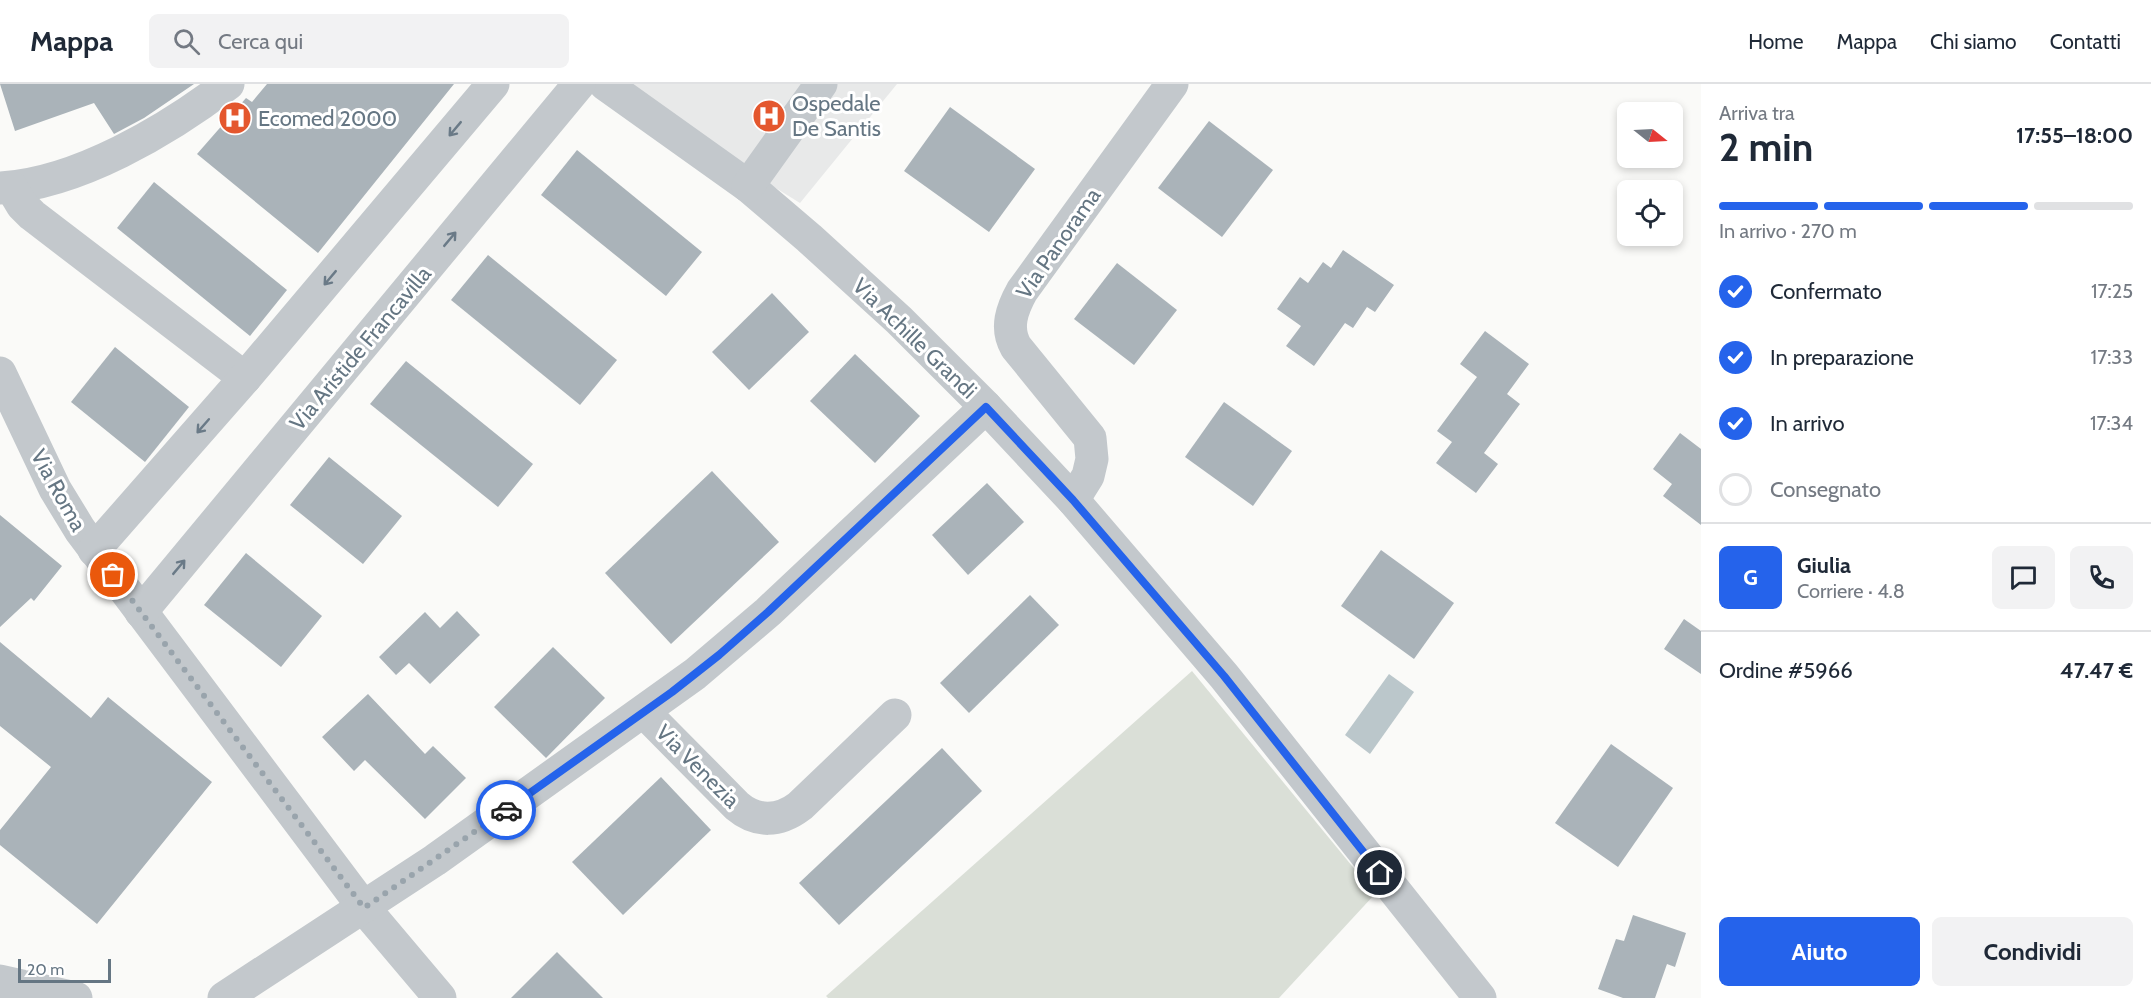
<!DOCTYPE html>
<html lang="it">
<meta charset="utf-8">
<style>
body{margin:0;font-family:Cabin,sans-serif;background:#f2f2f3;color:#1f2937;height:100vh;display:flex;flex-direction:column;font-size:22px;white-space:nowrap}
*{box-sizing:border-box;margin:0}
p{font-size:20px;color:#747a83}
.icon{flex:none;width:33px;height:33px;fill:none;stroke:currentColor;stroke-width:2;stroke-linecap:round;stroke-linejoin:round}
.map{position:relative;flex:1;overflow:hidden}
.details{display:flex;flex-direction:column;background:#fff;width:450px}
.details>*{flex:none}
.needle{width:39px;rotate:108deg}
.tools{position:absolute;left:1617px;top:18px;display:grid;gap:12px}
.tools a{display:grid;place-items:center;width:66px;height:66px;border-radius:9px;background:#fff;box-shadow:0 3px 9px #0003;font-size:30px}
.scale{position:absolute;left:18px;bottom:15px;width:93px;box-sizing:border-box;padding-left:6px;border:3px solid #657683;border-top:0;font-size:16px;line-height:21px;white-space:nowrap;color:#657683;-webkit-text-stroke:4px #fff;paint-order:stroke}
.pin{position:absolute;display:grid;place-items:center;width:51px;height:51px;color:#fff;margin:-26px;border:3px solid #fff;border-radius:50%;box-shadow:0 2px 6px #0007}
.courier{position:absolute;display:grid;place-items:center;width:60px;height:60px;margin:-30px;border:4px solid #2563eb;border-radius:50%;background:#fff;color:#222;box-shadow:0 2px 8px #0007}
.overview em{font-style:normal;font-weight:700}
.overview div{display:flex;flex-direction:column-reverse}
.overview{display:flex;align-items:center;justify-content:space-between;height:102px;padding:0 18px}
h1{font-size:39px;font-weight:700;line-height:45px}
.bar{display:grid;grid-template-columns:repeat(4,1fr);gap:9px 6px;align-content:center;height:72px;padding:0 18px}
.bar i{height:8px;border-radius:4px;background:#e0e1e3}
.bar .active{background:#2563eb}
.bar p{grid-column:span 4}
.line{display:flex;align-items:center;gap:15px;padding:0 18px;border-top:2px solid #e0e1e3}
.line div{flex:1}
.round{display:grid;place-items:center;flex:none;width:63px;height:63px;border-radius:9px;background:#f2f2f3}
ol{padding:0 18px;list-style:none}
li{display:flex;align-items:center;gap:18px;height:66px}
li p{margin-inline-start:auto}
li .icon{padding:6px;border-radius:50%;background:#2563eb;color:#fff;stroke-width:4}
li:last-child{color:#747a83}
li i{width:33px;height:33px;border:3px solid #e0e1e3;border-radius:50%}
.action{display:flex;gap:12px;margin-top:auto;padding:12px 18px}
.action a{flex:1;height:69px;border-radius:9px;background:#2563eb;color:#fff;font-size:24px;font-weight:700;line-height:69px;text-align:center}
.action a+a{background:#f2f2f3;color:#1f2937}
header{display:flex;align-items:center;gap:36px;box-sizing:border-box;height:84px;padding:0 30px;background:#fff;border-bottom:2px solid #e0e1e3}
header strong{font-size:28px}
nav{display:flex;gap:33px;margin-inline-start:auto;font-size:21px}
.search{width:420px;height:54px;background:#f2f2f3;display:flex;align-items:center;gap:15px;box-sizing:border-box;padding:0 21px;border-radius:9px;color:#747a83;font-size:22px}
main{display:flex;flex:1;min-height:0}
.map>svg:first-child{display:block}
.built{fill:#e8e9e9}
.green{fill:#dadfd7}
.water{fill:#bbc7cb}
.building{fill:#aab3b9}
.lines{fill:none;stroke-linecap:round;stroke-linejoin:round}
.minor{stroke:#c3c8cc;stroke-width:33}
.oneway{stroke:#6a7a87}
.done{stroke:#99a4ac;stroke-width:6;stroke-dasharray:0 10.8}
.route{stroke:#2563eb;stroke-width:8}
.labels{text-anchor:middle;stroke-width:6;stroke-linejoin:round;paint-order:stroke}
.poi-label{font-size:22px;fill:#657683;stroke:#fff;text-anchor:start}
.street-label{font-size:22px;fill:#657683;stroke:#fff}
</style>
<header>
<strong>Mappa</strong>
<div class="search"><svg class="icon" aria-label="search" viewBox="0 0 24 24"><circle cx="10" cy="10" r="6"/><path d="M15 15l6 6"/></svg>Cerca qui</div>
<nav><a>Home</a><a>Mappa</a><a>Chi siamo</a><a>Contatti</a></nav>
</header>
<main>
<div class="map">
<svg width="1701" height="914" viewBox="0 0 1701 914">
<rect width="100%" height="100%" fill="#fafaf8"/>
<path class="built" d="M 621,0 L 897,0 L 800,119 L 713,65 Z"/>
<path class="green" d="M 1192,587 L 1375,810 L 1279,914 L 828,914 L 826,912 Z"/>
<path class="water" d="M 1389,590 L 1414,608 L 1370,670 L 1345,651 Z"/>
<g class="building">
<path d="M 0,0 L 194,0 L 144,34 L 114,50 L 94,19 L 15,47 Z"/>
<path d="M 267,0 L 454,0 L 318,169 L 197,70 L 246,14 L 252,18 Z"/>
<path d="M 950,23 L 1035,85 L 989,148 L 904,87 Z"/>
<path d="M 1209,37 L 1273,86 L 1222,153 L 1158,104 Z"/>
<path d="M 577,66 L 702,168 L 666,212 L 541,111 Z"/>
<path d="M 154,98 L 287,206 L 250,252 L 117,144 Z"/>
<path d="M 1343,166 L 1394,201 L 1375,228 L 1367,223 L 1353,244 L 1345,239 L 1314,282 L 1286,262 L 1301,242 L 1277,225 L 1300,193 L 1308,199 L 1323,178 L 1331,184 Z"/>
<path d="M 488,171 L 617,276 L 580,321 L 451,216 Z"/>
<path d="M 1117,179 L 1177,226 L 1134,281 L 1074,235 Z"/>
<path d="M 772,209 L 809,248 L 749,306 L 712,268 Z"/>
<path d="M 1485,247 L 1529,280 L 1507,310 L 1520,320 L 1484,369 L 1498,380 L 1476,409 L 1436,379 L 1452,358 L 1437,347 L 1477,293 L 1460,280 Z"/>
<path d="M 115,263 L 189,323 L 145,378 L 71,318 Z"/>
<path d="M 855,270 L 920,332 L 875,379 L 810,317 Z"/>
<path d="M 406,277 L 533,380 L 498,423 L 370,320 Z"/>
<path d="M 1224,318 L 1292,367 L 1253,422 L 1185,373 Z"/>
<path d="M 1680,349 L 1701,365 L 1701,441 L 1663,412 L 1672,400 L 1653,385 Z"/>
<path d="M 329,373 L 402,432 L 363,480 L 290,421 Z"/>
<path d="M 712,387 L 779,458 L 671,560 L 605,489 Z"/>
<path d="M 987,399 L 1024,438 L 968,491 L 932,451 Z"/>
<path d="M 0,431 L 62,482 L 34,517 L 31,514 L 0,543 Z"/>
<path d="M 1381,466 L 1454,519 L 1414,575 L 1341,522 Z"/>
<path d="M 246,469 L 322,532 L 281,583 L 204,521 Z"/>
<path d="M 1030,511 L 1059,541 L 969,629 L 940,599 Z"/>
<path d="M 457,527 L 480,551 L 430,600 L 409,579 L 396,591 L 379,573 L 425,528 L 440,544 Z"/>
<path d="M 1684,535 L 1701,547 L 1701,590 L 1664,565 Z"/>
<path d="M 0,558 L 91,634 L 108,613 L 212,698 L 97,840 L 0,761 L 0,746 L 51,683 L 0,642 Z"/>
<path d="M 553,563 L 605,614 L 546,674 L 494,623 Z"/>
<path d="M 368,610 L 425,670 L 433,662 L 466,694 L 425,735 L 365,676 L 354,687 L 322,653 Z"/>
<path d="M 1611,660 L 1673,704 L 1618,783 L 1555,739 Z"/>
<path d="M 942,664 L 982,707 L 839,841 L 799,799 Z"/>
<path d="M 661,693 L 711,746 L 623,831 L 572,778 Z"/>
<path d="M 1633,831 L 1686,849 L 1675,883 L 1667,880 L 1655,914 L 1623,914 L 1598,905 L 1616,855 L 1624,857 Z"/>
<path d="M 557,868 L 603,914 L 511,914 Z"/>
</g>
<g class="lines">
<g class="minor">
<path d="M 605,0 L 748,102 L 809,154 L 899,236 L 986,323 L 1073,416 L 1224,592 L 1480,914"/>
<path d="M 748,102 L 821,0"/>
<path d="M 0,104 C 77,100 168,46 228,0"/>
<path d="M 12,104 L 22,121 L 32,131 L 245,294"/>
<path d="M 0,289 L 55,405 L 80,446 L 364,824 L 440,914"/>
<path d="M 1073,416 L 1088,392 L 1092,375 L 1090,354 L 1016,263 C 1005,244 1012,225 1022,207 L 1172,0"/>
<path d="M 94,466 L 245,294 L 493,0"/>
<path d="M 141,528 L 579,0"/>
<path d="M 644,628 L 737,722 C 757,739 779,738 800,722 L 895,631"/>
<path d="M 0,897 L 76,914"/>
<path d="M 224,914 L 435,776 L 695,590 L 768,528 L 986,323"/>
</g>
</g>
<defs><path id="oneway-shaft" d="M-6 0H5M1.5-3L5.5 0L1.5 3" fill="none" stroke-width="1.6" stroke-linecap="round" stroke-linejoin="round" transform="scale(1.5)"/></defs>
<g class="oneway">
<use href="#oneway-shaft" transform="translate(455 45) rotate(130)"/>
<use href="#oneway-shaft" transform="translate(450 155) rotate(-50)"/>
<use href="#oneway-shaft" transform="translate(330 194) rotate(130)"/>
<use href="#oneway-shaft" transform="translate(203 342) rotate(131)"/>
<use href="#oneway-shaft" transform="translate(179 483) rotate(-50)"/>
</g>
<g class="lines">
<path class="done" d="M 113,491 L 364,824 L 506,726"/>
<path class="route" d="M 506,726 L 672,608 L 719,571 L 768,528 L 986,323 L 1073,416 L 1224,592 L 1380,789"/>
</g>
<defs>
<symbol id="hospital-disc" viewBox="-11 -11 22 22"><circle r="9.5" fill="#e4572e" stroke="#fff"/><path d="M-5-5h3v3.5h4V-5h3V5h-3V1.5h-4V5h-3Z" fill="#fff"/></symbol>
</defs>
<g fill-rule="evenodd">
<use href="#hospital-disc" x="750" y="13" width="38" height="38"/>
<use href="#hospital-disc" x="216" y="15" width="38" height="38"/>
</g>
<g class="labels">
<g class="poi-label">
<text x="792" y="27">Ospedale<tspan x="792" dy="25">De Santis</tspan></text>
<text x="258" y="42">Ecomed 2000</text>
</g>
<g class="street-label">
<text transform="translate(1058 159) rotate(-55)" y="8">Via Panorama</text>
<text transform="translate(915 254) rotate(44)" y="8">Via Achille Grandi</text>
<text transform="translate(360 264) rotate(-50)" y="8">Via Aristide Francavilla</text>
<text transform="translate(59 406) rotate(61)" y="8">Via Roma</text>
<text transform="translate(698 682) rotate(45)" y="8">Via Venezia</text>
</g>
</g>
</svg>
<div class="tools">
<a><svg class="needle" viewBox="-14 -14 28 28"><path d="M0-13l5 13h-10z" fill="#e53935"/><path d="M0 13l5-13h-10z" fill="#747a83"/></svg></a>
<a><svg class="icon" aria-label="locate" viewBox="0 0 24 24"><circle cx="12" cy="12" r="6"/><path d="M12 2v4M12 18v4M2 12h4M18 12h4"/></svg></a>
</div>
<div class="scale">20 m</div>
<div class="pin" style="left:113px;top:491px;background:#ea580c"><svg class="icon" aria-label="bag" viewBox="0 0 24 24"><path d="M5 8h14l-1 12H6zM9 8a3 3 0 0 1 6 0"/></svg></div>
<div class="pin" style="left:1380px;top:789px;background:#1f2937"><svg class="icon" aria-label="home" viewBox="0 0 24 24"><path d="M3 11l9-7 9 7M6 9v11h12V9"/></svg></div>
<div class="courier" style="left:506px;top:726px"><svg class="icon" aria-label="car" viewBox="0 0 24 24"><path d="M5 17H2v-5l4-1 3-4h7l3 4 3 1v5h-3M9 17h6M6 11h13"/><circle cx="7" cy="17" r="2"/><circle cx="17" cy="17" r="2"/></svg></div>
</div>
<section class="details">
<div class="overview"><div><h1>2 min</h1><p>Arriva tra</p></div><em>17:55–18:00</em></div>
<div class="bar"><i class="active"></i><i class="active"></i><i class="active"></i><i></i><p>In arrivo · 270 m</p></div>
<ol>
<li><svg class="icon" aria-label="check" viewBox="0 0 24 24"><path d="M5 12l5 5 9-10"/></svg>Confermato<p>17:25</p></li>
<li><svg class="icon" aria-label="check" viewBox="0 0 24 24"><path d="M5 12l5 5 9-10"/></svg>In preparazione<p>17:33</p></li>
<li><svg class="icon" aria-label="check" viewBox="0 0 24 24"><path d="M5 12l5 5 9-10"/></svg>In arrivo<p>17:34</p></li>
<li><i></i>Consegnato</li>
</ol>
<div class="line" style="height:108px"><b class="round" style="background:#2563eb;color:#fff">G</b><div><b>Giulia</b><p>Corriere · 4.8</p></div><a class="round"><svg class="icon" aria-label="chat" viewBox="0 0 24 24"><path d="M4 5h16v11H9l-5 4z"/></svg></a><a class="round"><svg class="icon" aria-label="phone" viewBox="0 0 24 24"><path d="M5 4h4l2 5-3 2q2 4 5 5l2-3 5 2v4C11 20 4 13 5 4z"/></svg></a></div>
<div class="line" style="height:78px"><div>Ordine #5966</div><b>47.47 €</b></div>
<div class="action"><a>Aiuto</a><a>Condividi</a></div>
</section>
</main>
